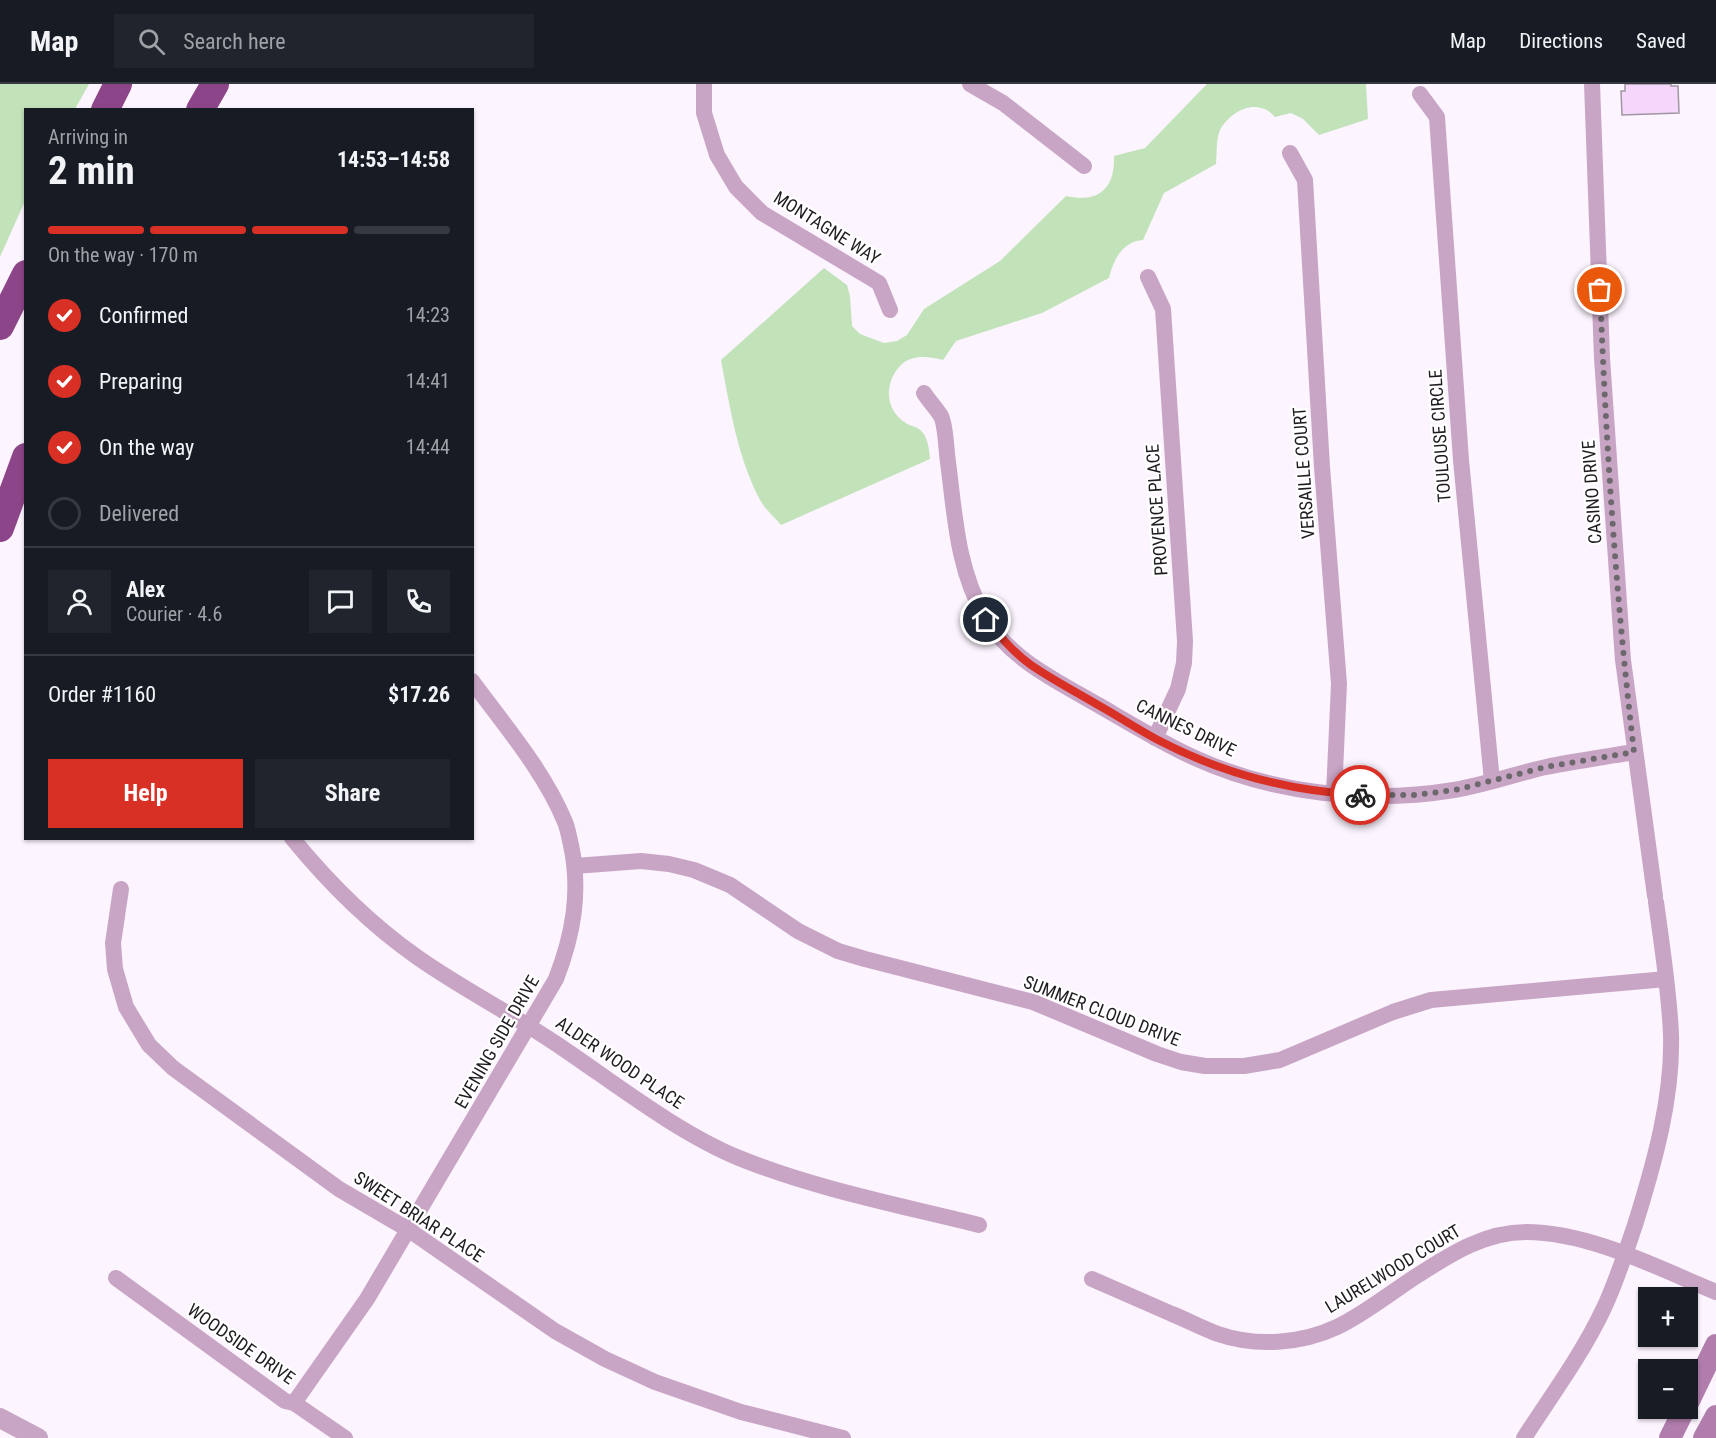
<!DOCTYPE html>
<meta charset="utf-8">
<style>
body{margin:0;font-family:"Roboto Condensed",sans-serif;background:#20242c;color:#f1f3f6;height:100vh;display:flex;flex-direction:column;font-size:22px;white-space:nowrap}
*{box-sizing:border-box;margin:0}
p{font-size:20px;color:#9ea1a6}
.icon{flex:none;width:33px;height:33px;fill:none;stroke:currentColor;stroke-width:2;stroke-linecap:round;stroke-linejoin:round}
.map{position:relative;flex:1;overflow:hidden}
.sheet{position:absolute;left:24px;top:24px;width:450px;height:732px;display:flex;flex-direction:column;background:#171b24;border-radius:0px;box-shadow:0 2px 4px #0004}
.sheet>*{flex:none}
.tools{position:absolute;left:1638px;top:1203px;display:grid;gap:12px}
.tools a{display:grid;place-items:center;width:60px;height:60px;border-radius:0px;background:#171b24;box-shadow:0 2px 4px #0004;font-size:30px}
.pin{position:absolute;display:grid;place-items:center;width:51px;height:51px;color:#fff;margin:-26px;border:3px solid #fff;border-radius:50%;box-shadow:0 2px 6px #0007}
.courier{position:absolute;display:grid;place-items:center;width:60px;height:60px;margin:-30px;border:4px solid #d93025;border-radius:50%;background:#fff;color:#222;box-shadow:0 2px 8px #0007}
.headline em{font-style:normal;font-weight:700}
.headline div{display:flex;flex-direction:column-reverse}
.headline{display:flex;align-items:center;justify-content:space-between;height:102px;padding:0 24px}
h1{font-size:39px;font-weight:700;line-height:45px}
.bar{display:grid;grid-template-columns:repeat(4,1fr);gap:9px 6px;align-content:center;height:72px;padding:0 24px}
.bar i{height:8px;border-radius:4px;background:#363941}
.bar .current{background:#d93025}
.bar p{grid-column:span 4}
.line{display:flex;align-items:center;gap:15px;padding:0 24px;border-top:2px solid #363941}
.line div{flex:1}
.round{display:grid;place-items:center;flex:none;width:63px;height:63px;border-radius:0px;background:#20242c}
ol{padding:0 24px;list-style:none}
li{display:flex;align-items:center;gap:18px;height:66px}
li p{margin-inline-start:auto}
li .icon{padding:6px;border-radius:50%;background:#d93025;color:#fff;stroke-width:4}
li:last-child{color:#9ea1a6}
li i{width:33px;height:33px;border:3px solid #363941;border-radius:50%}
.primary-button{display:flex;gap:12px;margin-top:auto;padding:12px 24px}
.primary-button a{flex:1;height:69px;border-radius:0px;background:#d93025;color:#fff;font-size:24px;font-weight:700;line-height:69px;text-align:center}
.primary-button a+a{background:#20242c;color:#f1f3f6}
header{display:flex;align-items:center;gap:36px;box-sizing:border-box;height:84px;padding:0 30px;background:#171b24;border-bottom:2px solid #363941}
header strong{font-size:28px}
nav{display:flex;gap:33px;margin-inline-start:auto;font-size:21px}
.search{width:420px;height:54px;background:#20242c;display:flex;align-items:center;gap:15px;box-sizing:border-box;padding:0 21px;border-radius:0px;color:#9ea1a6;font-size:22px}
.map>svg:first-child{display:block}
.green{fill:#c2e2ba}
.building{fill:#f5d7fb;stroke:#a097a2;stroke-width:1.5}
.lines{fill:none;stroke-linecap:round;stroke-linejoin:round}
.minor{stroke:#c9a5c5;stroke-width:16}
.tertiary{stroke:#c9a5c5;stroke-width:20}
.secondary{stroke:#b07dac;stroke-width:22}
.motorway{stroke:#8d4589;stroke-width:28}
.done{stroke:#6d686e;stroke-width:6;stroke-dasharray:0 10.8}
.route{stroke:#d93025;stroke-width:8}
.labels{text-anchor:middle;stroke-width:4.5;stroke-linejoin:round;paint-order:stroke}
.street-label{font-size:18px;fill:#201c21;stroke:#fff}
</style>
<header>
<strong>Map</strong>
<div class="search"><svg class="icon" aria-label="search" viewBox="0 0 24 24"><circle cx="10" cy="10" r="6"/><path d="M15 15l6 6"/></svg>Search here</div>
<nav><a>Map</a><a>Directions</a><a>Saved</a></nav>
</header>
<div class="map">
<svg width="1716" height="1354" viewBox="0 0 1716 1354">
<rect width="100%" height="100%" fill="#fcf4fe"/>
<g class="green">
<path d="M 0,0 L 89,0 L 75,25 L 26,26 L 25,117 L 0,173 Z"/>
<path d="M 1207,0 L 1366,0 L 1368,35 L 1319,51 L 1303,35 L 1291,29 L 1275,33 C 1258,13 1231,26 1220,46 C 1216,54 1217,70 1216,80 L 1164,109 L 1143,156 C 1123,157 1113,176 1109,194 L 1042,229 L 956,257 L 943,276 C 928,272 910,270 899,283 C 884,301 885,326 906,339 C 909,342 915,342 919,345 C 928,352 929,364 930,375 L 781,441 C 774,433 765,425 760,416 C 737,372 730,323 721,276 L 824,184 L 847,201 L 850,212 L 852,242 L 860,250 L 884,259 L 897,257 L 907,251 L 924,225 L 1000,177 L 1066,112 C 1098,119 1115,106 1114,72 L 1145,64 Z"/>
</g>
<path class="building" d="M 1625,0 L 1671,0 L 1671,2 L 1678,2 L 1679,29 L 1622,31 L 1621,7 L 1625,7 Z"/>
<g class="lines">
<g class="minor">
<path d="M 704,0 L 704,29 L 717,71 L 736,103 L 762,129 L 879,199 L 890,226"/>
<path d="M 970,0 L 1003,19 L 1084,82"/>
<path d="M 1592,0 L 1602,274 L 1623,576 L 1655,812"/>
<path d="M 1420,10 L 1437,33 L 1461,376 L 1492,697"/>
<path d="M 1290,69 L 1305,96 L 1322,383 L 1339,600 L 1334,710"/>
<path d="M 1148,193 L 1163,225 L 1185,557 L 1184,579 L 1178,605 L 1155,654"/>
<path d="M 924,309 C 929,317 936,324 941,332 C 946,342 946,366 948,378 C 955,432 957,485 985,533 C 1010,576 1059,598 1100,622 C 1131,640 1162,659 1195,674 C 1274,710 1369,720 1454,706 C 1485,701 1515,690 1546,683 C 1575,677 1605,673 1634,668"/>
<path d="M 292,754 C 328,798 370,840 417,873 C 461,904 510,929 555,959 C 612,997 676,1048 739,1074 C 816,1105 899,1121 979,1141"/>
<path d="M 575,782 L 641,777 L 669,780 L 694,786 L 730,801 L 798,847 L 838,867 L 865,875 L 1033,918 L 1157,970 L 1181,978 L 1205,982 L 1244,982 L 1280,976 L 1393,928 L 1431,916 L 1666,895"/>
<path d="M 121,805 L 113,859 L 115,885 L 126,923 L 149,961 L 173,984 L 339,1105 L 409,1146 L 555,1247 L 605,1275 L 655,1298 L 741,1328 L 843,1354"/>
<path d="M 116,1194 L 285,1317 L 294,1319 L 345,1354"/>
<path d="M 1092,1195 C 1119,1207 1145,1218 1172,1230 C 1187,1236 1202,1244 1218,1250 C 1256,1263 1301,1260 1337,1243 C 1363,1231 1393,1207 1418,1191 C 1451,1170 1485,1148 1526,1148 C 1589,1148 1658,1184 1716,1208"/>
<path d="M 294,1319 L 367,1215 L 556,895 C 573,851 581,808 571,761 C 569,753 568,745 565,738 C 544,687 505,642 472,597"/>
<path d="M 1524,1354 C 1551,1312 1581,1272 1603,1226 C 1616,1199 1625,1170 1635,1141 C 1654,1080 1673,1014 1671,950 C 1669,906 1662,862 1656,818"/>
</g>
<path class="tertiary" d="M 0,1334 L 38,1354"/>
<g class="secondary">
<path d="M 1688,1319 L 1716,1261"/>
<path d="M 1670,1354 L 1685,1324"/>
<path d="M 1704,1354 L 1716,1332"/>
</g>
<g class="motorway">
<path d="M 105,26 L 118,0"/>
<path d="M 200,26 L 215,0"/>
<path d="M 0,242 L 26,190"/>
<path d="M 0,444 L 26,373"/>
</g>
</g>
<g class="lines">
<path class="done" d="M 1360,711 L 1415,711 L 1455,706 L 1546,683 L 1634,668 C 1616,515 1606,360 1600,206"/>
<path class="route" d="M 986,536 C 1000,552 1014,569 1031,581 C 1053,596 1076,608 1098,621 C 1118,632 1137,645 1158,656 C 1221,689 1289,707 1360,711"/>
</g>
<g class="labels">
<g class="street-label">
<text transform="translate(827 144) rotate(32)" y="6">MONTAGNE WAY</text>
<text transform="translate(1440 352) rotate(-94)" y="6">TOULOUSE CIRCLE</text>
<text transform="translate(1304 389) rotate(-94)" y="6">VERSAILLE COURT</text>
<text transform="translate(1592 408) rotate(-94)" y="6">CASINO DRIVE</text>
<text transform="translate(1157 426) rotate(-94)" y="6">PROVENCE PLACE</text>
<text transform="translate(1186 644) rotate(26)" y="6">CANNES DRIVE</text>
<text transform="translate(1102 927) rotate(21)" y="6">SUMMER CLOUD DRIVE</text>
<text transform="translate(497 958) rotate(-60)" y="6">EVENING SIDE DRIVE</text>
<text transform="translate(620 979) rotate(34)" y="6">ALDER WOOD PLACE</text>
<text transform="translate(419 1133) rotate(33)" y="6">SWEET BRIAR PLACE</text>
<text transform="translate(1393 1185) rotate(-31)" y="6">LAURELWOOD COURT</text>
<text transform="translate(241 1260) rotate(35)" y="6">WOODSIDE DRIVE</text>
</g>
</g>
</svg>
<div class="tools">
<a>+</a>
<a>−</a>
</div>
<div class="pin" style="left:1600px;top:206px;background:#ea580c"><svg class="icon" aria-label="bag" viewBox="0 0 24 24"><path d="M5 8h14l-1 12H6zM9 8a3 3 0 0 1 6 0"/></svg></div>
<div class="pin" style="left:986px;top:536px;background:#1f2937"><svg class="icon" aria-label="home" viewBox="0 0 24 24"><path d="M3 11l9-7 9 7M6 9v11h12V9"/></svg></div>
<div class="courier" style="left:1360px;top:711px"><svg class="icon" aria-label="bike" viewBox="0 0 24 24"><circle cx="6" cy="16" r="4"/><circle cx="18" cy="16" r="4"/><path d="M6 16l4-8h5l3 8M10 8l3 8H6M13 5h3"/></svg></div>
<section class="sheet">
<div class="headline"><div><h1>2 min</h1><p>Arriving in</p></div><em>14:53–14:58</em></div>
<div class="bar"><i class="current"></i><i class="current"></i><i class="current"></i><i></i><p>On the way · 170 m</p></div>
<ol>
<li><svg class="icon" aria-label="check" viewBox="0 0 24 24"><path d="M5 12l5 5 9-10"/></svg>Confirmed<p>14:23</p></li>
<li><svg class="icon" aria-label="check" viewBox="0 0 24 24"><path d="M5 12l5 5 9-10"/></svg>Preparing<p>14:41</p></li>
<li><svg class="icon" aria-label="check" viewBox="0 0 24 24"><path d="M5 12l5 5 9-10"/></svg>On the way<p>14:44</p></li>
<li><i></i>Delivered</li>
</ol>
<div class="line" style="height:108px"><a class="round"><svg class="icon" aria-label="person" viewBox="0 0 24 24"><circle cx="12" cy="8" r="4"/><path d="M4 21q1-7 8-7t8 7"/></svg></a><div><b>Alex</b><p>Courier · 4.6</p></div><a class="round"><svg class="icon" aria-label="chat" viewBox="0 0 24 24"><path d="M4 5h16v11H9l-5 4z"/></svg></a><a class="round"><svg class="icon" aria-label="phone" viewBox="0 0 24 24"><path d="M5 4h4l2 5-3 2q2 4 5 5l2-3 5 2v4C11 20 4 13 5 4z"/></svg></a></div>
<div class="line" style="height:78px"><div>Order #1160</div><b>$17.26</b></div>
<div class="primary-button"><a>Help</a><a>Share</a></div>
</section>
</div>
